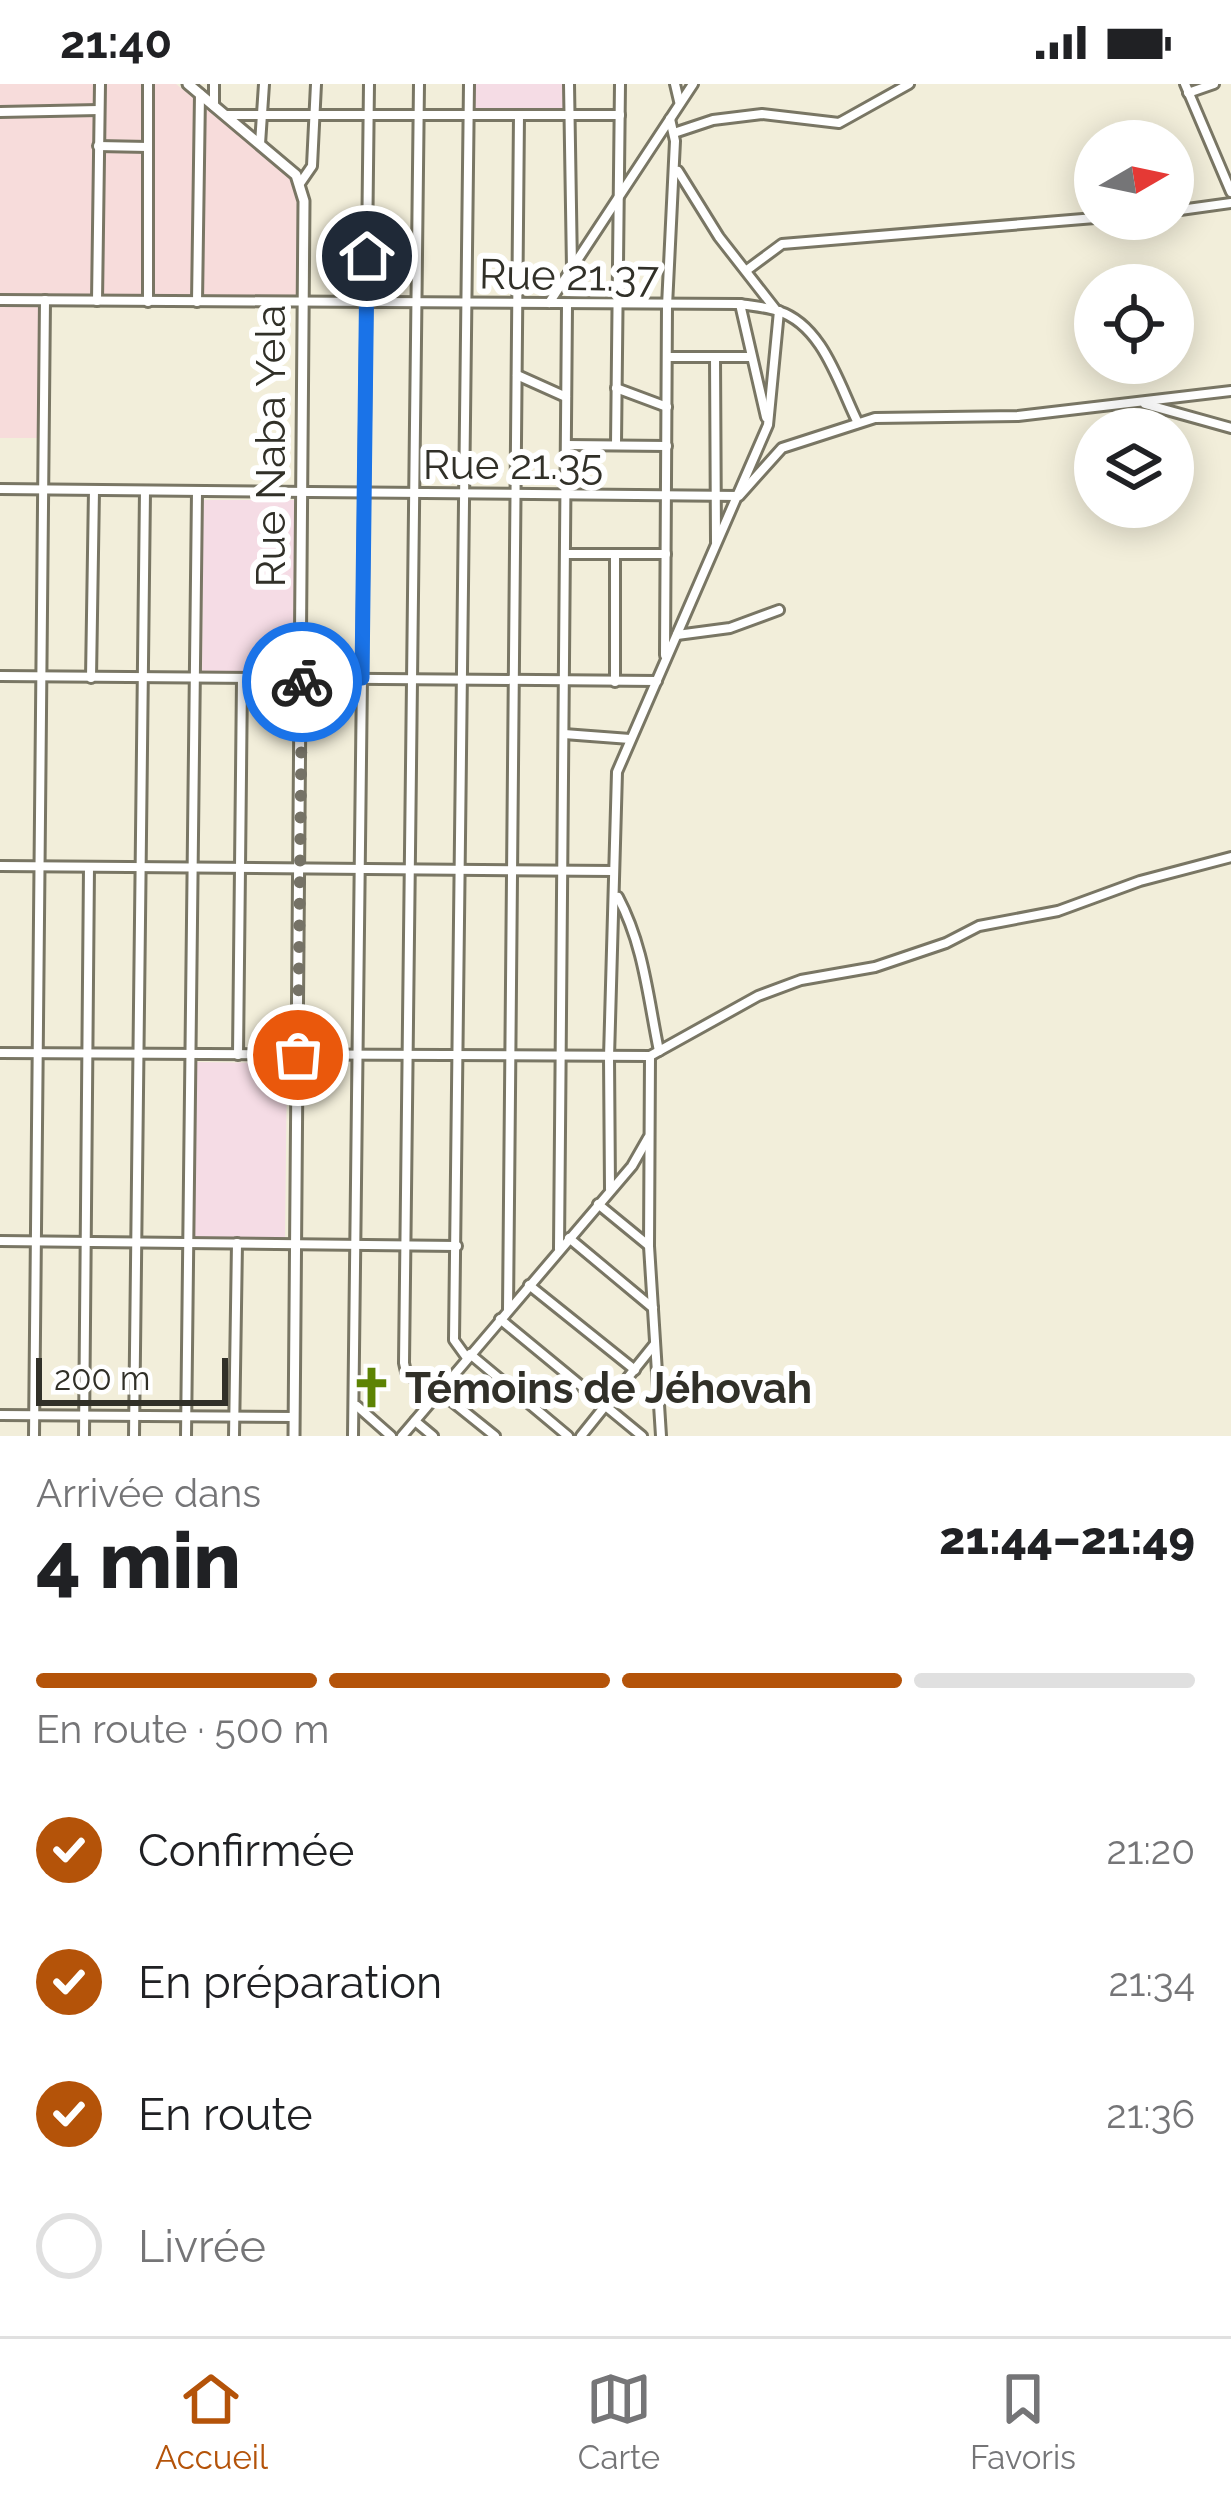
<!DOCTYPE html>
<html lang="fr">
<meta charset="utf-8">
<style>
body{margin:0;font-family:Raleway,sans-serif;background:#f2f2f2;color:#202124;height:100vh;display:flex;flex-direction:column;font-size:45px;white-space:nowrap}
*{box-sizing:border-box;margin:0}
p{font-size:39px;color:#757577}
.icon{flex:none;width:66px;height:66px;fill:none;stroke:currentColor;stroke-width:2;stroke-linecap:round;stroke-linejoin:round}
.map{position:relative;height:1352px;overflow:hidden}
.side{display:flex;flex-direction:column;background:#fff;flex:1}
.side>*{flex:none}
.needle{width:78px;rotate:81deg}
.controls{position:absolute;left:1074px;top:36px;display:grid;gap:24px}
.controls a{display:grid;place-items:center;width:120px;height:120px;border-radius:50%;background:#fff;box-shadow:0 6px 30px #0003;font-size:60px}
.scale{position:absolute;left:36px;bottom:30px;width:192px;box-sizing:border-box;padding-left:12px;border:6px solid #313028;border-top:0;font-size:33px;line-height:42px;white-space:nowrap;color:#313028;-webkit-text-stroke:9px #fff;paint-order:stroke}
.pin{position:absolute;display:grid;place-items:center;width:102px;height:102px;color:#fff;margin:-51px;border:6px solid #fff;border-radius:50%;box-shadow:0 3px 12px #0007}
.courier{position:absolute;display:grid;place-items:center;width:120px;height:120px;margin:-60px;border:9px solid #1a73e8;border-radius:50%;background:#fff;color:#222;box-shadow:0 3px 15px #0007}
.headline em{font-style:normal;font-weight:800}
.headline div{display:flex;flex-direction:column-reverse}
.headline{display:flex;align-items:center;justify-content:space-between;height:204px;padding:0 36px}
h1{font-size:78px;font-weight:800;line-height:90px}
.bar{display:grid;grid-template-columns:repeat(4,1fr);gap:18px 12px;align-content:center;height:144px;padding:0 36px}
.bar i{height:15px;border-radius:9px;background:#e0e0e0}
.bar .on{background:#b45309}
.bar p{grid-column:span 4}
ol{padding:0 36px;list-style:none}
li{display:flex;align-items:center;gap:36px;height:132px}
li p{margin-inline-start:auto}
li .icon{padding:12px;border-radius:50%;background:#b45309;color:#fff;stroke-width:4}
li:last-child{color:#757577}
li i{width:66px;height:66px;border:6px solid #e0e0e0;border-radius:50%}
.status{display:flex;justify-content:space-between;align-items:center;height:84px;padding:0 60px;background:#fff;direction:ltr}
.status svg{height:33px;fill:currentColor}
.tabs{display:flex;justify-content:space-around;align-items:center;height:168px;border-top:3px solid #e0e0e0;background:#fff;font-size:33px;color:#757577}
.tabs a{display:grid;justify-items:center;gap:6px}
.tabs .on{color:#b45309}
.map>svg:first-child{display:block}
.commercial{fill:#f7dcdb}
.education{fill:#f5dce5}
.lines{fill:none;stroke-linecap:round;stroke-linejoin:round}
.minor-casing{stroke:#797664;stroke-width:14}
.tertiary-casing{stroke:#797664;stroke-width:15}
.minor{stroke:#fff;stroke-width:8}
.tertiary{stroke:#fff;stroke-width:9}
.done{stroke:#757266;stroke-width:12;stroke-dasharray:0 21.6}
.route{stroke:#1a73e8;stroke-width:15}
.labels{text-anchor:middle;stroke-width:12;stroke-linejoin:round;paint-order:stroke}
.street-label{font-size:42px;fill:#313028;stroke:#fff}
.poi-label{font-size:42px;font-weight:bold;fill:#313028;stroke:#fff;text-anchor:start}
</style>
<div class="status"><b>21:40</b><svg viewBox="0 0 49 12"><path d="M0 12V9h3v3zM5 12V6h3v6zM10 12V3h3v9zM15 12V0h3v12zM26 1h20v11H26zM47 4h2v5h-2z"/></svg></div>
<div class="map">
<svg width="1231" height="1352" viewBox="0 0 1231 1352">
<rect width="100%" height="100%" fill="#f2eeda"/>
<g class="commercial">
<path d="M 0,0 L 176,0 L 295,97 L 301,110 L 300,216 L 99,215 L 101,24 L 0,25 Z"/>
<path d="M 96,30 L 93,213 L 42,213 L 40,354 L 0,354 L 0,31 Z"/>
</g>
<g class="education">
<path d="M 473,0 L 565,0 L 566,28 L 473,25 Z"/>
<path d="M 203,416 L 297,416 L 296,593 L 202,592 Z"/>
<path d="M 195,978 L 287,979 L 285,1155 L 193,1153 Z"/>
</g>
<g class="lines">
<defs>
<g id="minor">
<path d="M 419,0 L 404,1279 L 406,1288 L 434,1312"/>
<path d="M 569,0 L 572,184"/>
<path d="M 675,0 L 679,17"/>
<path d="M 1185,0 L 1231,108"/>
<path d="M 1188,9 L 1214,0"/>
<path d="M 214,22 L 214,0"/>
<path d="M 0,28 L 99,26"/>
<path d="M 226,31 L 620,31"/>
<path d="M 674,49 L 713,36 L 762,30 L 839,39 L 909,0"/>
<path d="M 260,60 L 264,0"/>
<path d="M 98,62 L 148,63"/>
<path d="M 678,87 L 719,153 L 776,226"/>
<path d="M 301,98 L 312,82 L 316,0"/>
<path d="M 1173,127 L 1231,119"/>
<path d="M 747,186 L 782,160 L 1095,134"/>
<path d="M 0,216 L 740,220 C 752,222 766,223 778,227 C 823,241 839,301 858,339"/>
<path d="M 97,217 L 100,0"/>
<path d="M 148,218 L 148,0"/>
<path d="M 197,218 L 200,10"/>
<path d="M 549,219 L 693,0"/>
<path d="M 740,220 L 766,333"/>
<path d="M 668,273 L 750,273"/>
<path d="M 715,273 L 716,458"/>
<path d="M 517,291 L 566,313"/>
<path d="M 616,304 L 667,323"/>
<path d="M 1145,320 L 1231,344"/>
<path d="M 616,360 L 620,0"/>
<path d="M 566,361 L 667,362"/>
<path d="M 0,405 L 739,412 L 782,364 L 875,334 L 1018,332 L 1231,307"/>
<path d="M 565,470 L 666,470"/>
<path d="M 615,471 L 615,598"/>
<path d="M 677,551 L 730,544 L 779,526"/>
<path d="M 665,571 L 667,222 L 675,57 L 670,35"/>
<path d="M 0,592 L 657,597"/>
<path d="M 91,594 L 94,406"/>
<path d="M 564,650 L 630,655"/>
<path d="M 0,782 L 614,787"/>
<path d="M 618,813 C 644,862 648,914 659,967"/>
<path d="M 0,969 L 650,972 L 758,912 L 801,896 L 875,883 L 946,859 L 979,842 L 1058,827 L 1140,797 L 1231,773"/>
<path d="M 238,971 L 242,596"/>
<path d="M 650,972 L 649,1162 L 661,1352"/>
<path d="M 610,1105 L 609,973 L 617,688 L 768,341 L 779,227"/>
<path d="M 598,1120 L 648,1161"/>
<path d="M 569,1154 L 653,1224"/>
<path d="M 0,1157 L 457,1162"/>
<path d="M 559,1165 L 567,222"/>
<path d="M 529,1201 L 635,1286"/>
<path d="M 508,1226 L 519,31"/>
<path d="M 500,1235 L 642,1352"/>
<path d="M 470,1270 L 568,1352"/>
<path d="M 467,1274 L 454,1256 L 469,0"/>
<path d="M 439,1307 L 495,1352"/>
<path d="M 357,1322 L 391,1352"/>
<path d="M 0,1331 L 294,1333"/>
<path d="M 415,1337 L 433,1352"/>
<path d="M 34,1352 L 45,216"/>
<path d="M 84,1352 L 89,783"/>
<path d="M 134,1352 L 145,407"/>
<path d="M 186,1352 L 197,408"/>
<path d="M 234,1352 L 237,1159"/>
<path d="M 353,1352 L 369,0"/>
<path d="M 402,1352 L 632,1082 L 648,1054"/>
<path d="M 581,1352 L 654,1261"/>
</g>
<path id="tertiary" d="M 188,0 L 296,91 L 304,117 L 294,1352"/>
</defs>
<use href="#minor" class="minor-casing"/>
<use href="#tertiary" class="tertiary-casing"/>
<use href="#minor" class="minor"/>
<use href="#tertiary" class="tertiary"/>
</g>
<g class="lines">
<path class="done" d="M 298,971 L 302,598"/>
<path class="route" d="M 302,598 L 362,594 L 367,172"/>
</g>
<defs>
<symbol id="church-bare" viewBox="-9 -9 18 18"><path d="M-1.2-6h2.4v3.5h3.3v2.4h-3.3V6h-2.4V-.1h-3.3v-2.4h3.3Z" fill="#5d8304" stroke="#fff" stroke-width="2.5" paint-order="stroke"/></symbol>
</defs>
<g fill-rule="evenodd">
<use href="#church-bare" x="342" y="1274" width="59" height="59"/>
</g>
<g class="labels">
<g class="street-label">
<text transform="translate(569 191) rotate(1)" y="15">Rue 21.37</text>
<text transform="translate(270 362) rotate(-90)" y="15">Rue Naba Yela</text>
<text x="513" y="395">Rue 21.35</text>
</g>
<g class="poi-label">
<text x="405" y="1319">Témoins de Jéhovah</text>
</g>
</g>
</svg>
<div class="controls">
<a><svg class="needle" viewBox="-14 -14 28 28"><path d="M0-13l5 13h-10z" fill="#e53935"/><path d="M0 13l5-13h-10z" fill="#757577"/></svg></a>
<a><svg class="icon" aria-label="locate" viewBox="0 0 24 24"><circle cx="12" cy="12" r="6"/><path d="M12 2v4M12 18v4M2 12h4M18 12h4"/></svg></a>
<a><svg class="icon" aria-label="layers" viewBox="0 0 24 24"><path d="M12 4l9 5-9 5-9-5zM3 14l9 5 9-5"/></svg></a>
</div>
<div class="scale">200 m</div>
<div class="pin" style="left:298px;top:971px;background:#ea580c"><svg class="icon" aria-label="bag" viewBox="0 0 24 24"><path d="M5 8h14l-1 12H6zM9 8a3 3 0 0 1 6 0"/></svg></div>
<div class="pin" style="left:367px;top:172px;background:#1f2937"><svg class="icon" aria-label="home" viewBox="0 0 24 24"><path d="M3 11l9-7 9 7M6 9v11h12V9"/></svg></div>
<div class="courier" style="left:302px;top:598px"><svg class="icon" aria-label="bike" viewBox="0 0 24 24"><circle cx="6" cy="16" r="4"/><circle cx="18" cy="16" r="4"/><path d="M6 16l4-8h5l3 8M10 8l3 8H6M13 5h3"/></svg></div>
</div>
<section class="side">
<div class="headline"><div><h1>4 min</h1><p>Arrivée dans</p></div><em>21:44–21:49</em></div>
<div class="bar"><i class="on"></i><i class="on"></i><i class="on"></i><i></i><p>En route · 500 m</p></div>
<ol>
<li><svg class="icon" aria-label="check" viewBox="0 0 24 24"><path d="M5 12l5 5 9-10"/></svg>Confirmée<p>21:20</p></li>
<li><svg class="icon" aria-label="check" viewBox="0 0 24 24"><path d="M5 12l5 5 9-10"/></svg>En préparation<p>21:34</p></li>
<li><svg class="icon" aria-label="check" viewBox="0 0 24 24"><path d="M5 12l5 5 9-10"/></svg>En route<p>21:36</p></li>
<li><i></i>Livrée</li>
</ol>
</section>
<nav class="tabs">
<a class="on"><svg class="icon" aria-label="home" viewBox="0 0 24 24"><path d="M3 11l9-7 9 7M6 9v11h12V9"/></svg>Accueil</a>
<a><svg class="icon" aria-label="map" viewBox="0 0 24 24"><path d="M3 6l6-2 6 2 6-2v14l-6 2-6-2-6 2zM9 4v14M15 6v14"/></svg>Carte</a>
<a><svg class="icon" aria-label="saved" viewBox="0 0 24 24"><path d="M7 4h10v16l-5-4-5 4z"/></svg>Favoris</a>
</nav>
